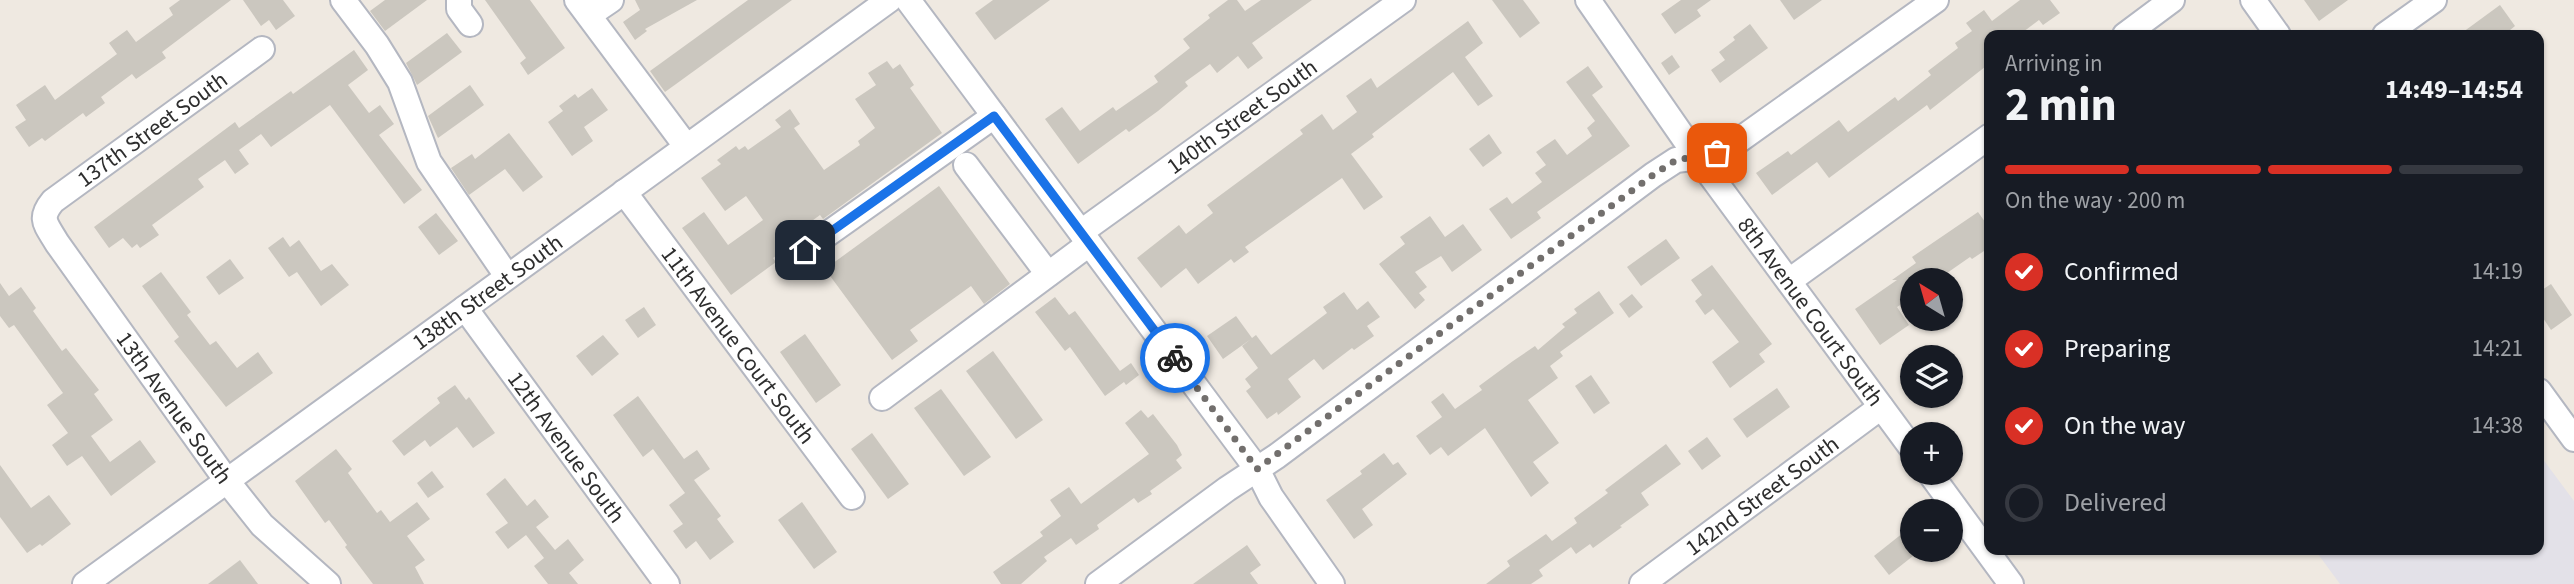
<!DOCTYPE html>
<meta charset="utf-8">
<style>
body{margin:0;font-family:"Source Sans 3",sans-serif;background:#242831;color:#f1f3f6;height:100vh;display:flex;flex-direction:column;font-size:26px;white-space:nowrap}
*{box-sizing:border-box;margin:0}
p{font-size:23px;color:#9ea1a6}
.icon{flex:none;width:38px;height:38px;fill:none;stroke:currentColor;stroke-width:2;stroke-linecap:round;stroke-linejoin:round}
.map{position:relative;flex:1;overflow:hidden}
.side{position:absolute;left:1984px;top:30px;width:560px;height:525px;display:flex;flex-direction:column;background:#171b24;border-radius:14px;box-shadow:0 2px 5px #0004}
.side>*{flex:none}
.needle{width:46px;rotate:323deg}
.controls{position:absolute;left:1900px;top:268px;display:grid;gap:14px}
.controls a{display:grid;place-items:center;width:63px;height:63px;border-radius:50%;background:#171b24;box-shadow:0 2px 5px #0004;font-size:35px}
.pin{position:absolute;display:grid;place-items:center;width:60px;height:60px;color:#fff;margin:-30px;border-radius:14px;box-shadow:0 4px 10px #0006}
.courier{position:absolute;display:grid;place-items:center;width:70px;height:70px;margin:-35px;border:5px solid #1a73e8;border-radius:50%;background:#fff;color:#222;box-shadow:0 2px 9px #0007}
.overview em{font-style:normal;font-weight:700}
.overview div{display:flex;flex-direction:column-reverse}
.overview{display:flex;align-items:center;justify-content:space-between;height:119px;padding:0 21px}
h1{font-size:46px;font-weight:700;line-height:52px}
.bar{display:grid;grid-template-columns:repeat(4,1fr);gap:10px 7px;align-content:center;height:84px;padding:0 21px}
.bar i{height:9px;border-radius:5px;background:#363941}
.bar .current{background:#d93025}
.bar p{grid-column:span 4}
ol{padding:0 21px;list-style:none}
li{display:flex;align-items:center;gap:21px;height:77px}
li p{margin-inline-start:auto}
li .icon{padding:7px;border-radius:50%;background:#d93025;color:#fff;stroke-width:4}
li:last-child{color:#9ea1a6}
li i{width:38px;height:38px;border:4px solid #363941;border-radius:50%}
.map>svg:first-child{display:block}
.industrial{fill:#e3e1e8}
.building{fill:#cbc7bf}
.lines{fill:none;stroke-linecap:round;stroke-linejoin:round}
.minor-casing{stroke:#b4b7c1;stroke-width:28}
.minor{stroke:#fff;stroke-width:24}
.done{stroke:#726f6d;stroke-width:7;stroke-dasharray:0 12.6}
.route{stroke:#1a73e8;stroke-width:9}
.labels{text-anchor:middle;stroke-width:5;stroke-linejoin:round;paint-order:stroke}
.street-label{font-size:23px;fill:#2e2e2e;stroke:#fff}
</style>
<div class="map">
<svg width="2574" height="584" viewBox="0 0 2574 584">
<rect width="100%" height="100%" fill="#efe9e1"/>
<path class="industrial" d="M 2539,454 L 2574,501 L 2574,584 L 2340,584 L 2315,550 L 2539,550 Z"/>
<g class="building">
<path d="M 180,0 L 231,0 L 162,52 L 166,58 L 136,79 L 132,74 L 101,97 L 105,103 L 86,117 L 83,113 L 45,141 L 42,138 L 29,147 L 15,127 L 26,120 L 16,105 L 45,85 L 55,100 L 117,54 L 109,43 L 127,30 L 136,42 L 173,15 L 169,8 Z"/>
<path d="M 243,0 L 283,0 L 295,16 L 276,30 L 269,20 L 261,26 Z"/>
<path d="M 385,0 L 427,0 L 385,31 L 370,11 Z"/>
<path d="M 485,0 L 530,0 L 565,48 L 528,75 L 520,63 L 526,58 Z"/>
<path d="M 635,0 L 697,0 L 645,29 L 647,31 L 635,40 L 623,22 L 640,10 Z"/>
<path d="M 748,0 L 792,0 L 665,92 L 650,71 Z"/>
<path d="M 993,0 L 1050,0 L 995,40 L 975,13 Z"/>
<path d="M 1228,0 L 1237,0 L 1245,11 L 1261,0 L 1312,0 L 1252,43 L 1263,58 L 1248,69 L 1238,56 L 1217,73 L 1210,64 L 1185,82 L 1188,86 L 1158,111 L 1129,132 L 1126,129 L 1078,164 L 1045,119 L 1062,107 L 1080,131 L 1113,107 L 1116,111 L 1158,82 L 1154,76 L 1190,48 L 1183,39 L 1210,18 L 1208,15 Z"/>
<path d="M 1492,0 L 1523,0 L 1540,23 L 1520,38 Z"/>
<path d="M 1681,0 L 1711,0 L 1697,10 L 1701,16 L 1675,34 L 1661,14 Z"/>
<path d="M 1780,0 L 1822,0 L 1794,20 Z"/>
<path d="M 2020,0 L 2050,0 L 2060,13 L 2043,25 L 2039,20 L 2019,35 L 1990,35 L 1990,63 L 1930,110 L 1927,105 L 1829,178 L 1817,162 L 1772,195 L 1756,173 L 1788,151 L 1791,155 L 1839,120 L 1848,132 L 1895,97 L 1898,101 L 1931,75 L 1928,71 L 1958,48 L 1955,43 L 1972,31 L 1966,23 L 1984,10 L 1992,21 Z"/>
<path d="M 2304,0 L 2348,0 L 2319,21 Z"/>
<path d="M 2500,5 L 2515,26 L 2504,35 L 2459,35 Z"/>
<path d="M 1468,21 L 1483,43 L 1465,57 L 1493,96 L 1478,106 L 1453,72 L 1372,134 L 1374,137 L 1351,154 L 1383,197 L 1364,210 L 1342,178 L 1245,247 L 1249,252 L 1234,263 L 1231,259 L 1198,284 L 1186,268 L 1161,288 L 1137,258 L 1179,225 L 1186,234 L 1213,213 L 1207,205 L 1303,134 L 1300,130 L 1322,114 L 1333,130 L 1357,112 L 1346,96 L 1371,78 L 1377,88 Z"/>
<path d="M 1750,24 L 1768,48 L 1720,83 L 1711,70 L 1725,60 L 1719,52 L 1735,40 L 1733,37 Z"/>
<path d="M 447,33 L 462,52 L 417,85 L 406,63 Z"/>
<path d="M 354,50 L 368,70 L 348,85 L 369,113 L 380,105 L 394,124 L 379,135 L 422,190 L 404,204 L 330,105 L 271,147 L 261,134 L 239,150 L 249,164 L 235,174 L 225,160 L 198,179 L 204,187 L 152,225 L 159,235 L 140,248 L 137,244 L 132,248 L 123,238 L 109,248 L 94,227 L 235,122 L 239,128 L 291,91 L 293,94 Z"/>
<path d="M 1672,55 L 1680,67 L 1669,75 L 1661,63 Z"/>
<path d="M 887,61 L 893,69 L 900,64 L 914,85 L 910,88 L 942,133 L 823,219 L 820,215 L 790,237 L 794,241 L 791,246 L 773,258 L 776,262 L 731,295 L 682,228 L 704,212 L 728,245 L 763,220 L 746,196 L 725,211 L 701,178 L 721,164 L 717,160 L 736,146 L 739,150 L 745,146 L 748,150 L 781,127 L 775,120 L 790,109 L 800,124 L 794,128 L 824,170 L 860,145 L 858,141 L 875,128 L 855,99 L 876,85 L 868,73 Z"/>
<path d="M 1588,66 L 1603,87 L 1592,95 L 1630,146 L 1537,212 L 1541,218 L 1511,239 L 1489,209 L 1507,197 L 1512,204 L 1542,182 L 1535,173 L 1546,165 L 1536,152 L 1555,139 L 1567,155 L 1592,136 L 1587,128 L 1595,121 L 1566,82 Z"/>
<path d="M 470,85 L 484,105 L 438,138 L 428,116 Z"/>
<path d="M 592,88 L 608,110 L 584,127 L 593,141 L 572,156 L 548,122 L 563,111 L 559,106 L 575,94 L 578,98 Z"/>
<path d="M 509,133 L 543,177 L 523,192 L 505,169 L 469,195 L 451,168 L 472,154 L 475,159 Z"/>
<path d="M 1489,134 L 1502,153 L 1483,167 L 1469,149 Z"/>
<path d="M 939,186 L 1010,284 L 984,304 L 971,286 L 910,330 L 918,341 L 892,360 L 825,269 Z"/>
<path d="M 1978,212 L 1990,229 L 1990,247 L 1972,259 L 1970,257 L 1937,280 L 1913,280 L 1913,301 L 1911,298 L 1897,307 L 1909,325 L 1880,345 L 1855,309 L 1897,280 L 1892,280 L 1916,263 L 1912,257 Z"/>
<path d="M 436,213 L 458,241 L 439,255 L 418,227 Z"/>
<path d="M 1430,216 L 1445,237 L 1463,224 L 1482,250 L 1452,272 L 1441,256 L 1415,272 L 1427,287 L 1419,293 L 1425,300 L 1415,309 L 1379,264 L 1405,244 L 1400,237 Z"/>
<path d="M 283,237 L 290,247 L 299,240 L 321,271 L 332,264 L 349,285 L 321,306 L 297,272 L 289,277 L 268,248 Z"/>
<path d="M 1666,239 L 1680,258 L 1641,286 L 1627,267 Z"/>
<path d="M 230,259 L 244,278 L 219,295 L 206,277 Z"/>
<path d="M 1712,265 L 1772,344 L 1759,354 L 1765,362 L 1730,388 L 1712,362 L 1739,342 L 1713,309 L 1705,315 L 1695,301 L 1702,295 L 1691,280 Z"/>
<path d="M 161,272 L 191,312 L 187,315 L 210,345 L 216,341 L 237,368 L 258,352 L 273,373 L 226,407 L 174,341 L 179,337 L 142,286 Z"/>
<path d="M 0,283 L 9,296 L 21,287 L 36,308 L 33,311 L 62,351 L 66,348 L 99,390 L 94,394 L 113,420 L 91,436 L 110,462 L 140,440 L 156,462 L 111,496 L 82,456 L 67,466 L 52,445 L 68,433 L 47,405 L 63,393 L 14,325 L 9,328 L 0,316 Z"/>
<path d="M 2551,284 L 2572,315 L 2551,330 L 2539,312 L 2539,292 Z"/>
<path d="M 1599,291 L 1614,313 L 1560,352 L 1563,356 L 1550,366 L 1558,378 L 1528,400 L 1559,443 L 1533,462 L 1549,483 L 1531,497 L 1485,428 L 1448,456 L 1441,447 L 1430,455 L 1416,436 L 1442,417 L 1431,402 L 1443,393 L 1455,409 L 1482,390 L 1479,386 L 1513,361 L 1535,346 L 1538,350 L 1565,327 L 1562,324 L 1577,313 L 1574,309 Z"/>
<path d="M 1344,292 L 1357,310 L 1368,301 L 1380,317 L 1367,326 L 1374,336 L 1354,350 L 1352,348 L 1323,370 L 1314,359 L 1288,379 L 1301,397 L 1278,415 L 1277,412 L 1267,419 L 1246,391 L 1251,387 L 1245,379 L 1258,368 L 1242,346 L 1251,339 L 1223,359 L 1207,336 L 1236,316 L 1252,338 L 1256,335 L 1271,355 L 1327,313 L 1323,307 Z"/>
<path d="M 1632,294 L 1643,307 L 1629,318 L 1619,304 Z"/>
<path d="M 1055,297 L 1069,315 L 1075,311 L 1120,371 L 1131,363 L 1139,375 L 1126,385 L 1124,382 L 1105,396 L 1070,347 L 1065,351 L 1035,312 Z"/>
<path d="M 644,307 L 656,325 L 638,338 L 625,320 Z"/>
<path d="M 805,334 L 841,385 L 816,403 L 780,352 Z"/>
<path d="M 603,335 L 619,354 L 592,376 L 576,356 Z"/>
<path d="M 993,351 L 1043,420 L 1016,439 L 966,371 Z"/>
<path d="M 1591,375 L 1610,403 L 1594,414 L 1575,386 Z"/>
<path d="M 455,385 L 466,400 L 469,397 L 495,433 L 473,448 L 457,427 L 430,447 L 425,440 L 404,456 L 392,441 L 440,403 L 437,398 Z"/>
<path d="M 1777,388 L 1790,407 L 1747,438 L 1733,419 Z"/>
<path d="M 941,389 L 991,457 L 964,476 L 914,408 Z"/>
<path d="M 638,396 L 684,459 L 697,450 L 710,469 L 694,480 L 721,516 L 717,519 L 734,542 L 710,560 L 696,541 L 686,549 L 673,531 L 683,524 L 669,505 L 685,493 L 653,449 L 643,457 L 613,415 Z"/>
<path d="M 1141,410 L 1148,418 L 1153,414 L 1177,445 L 1182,455 L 1176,460 L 1182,468 L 1150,491 L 1152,494 L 1138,503 L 1134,498 L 1097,525 L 1099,529 L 1076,545 L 1071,538 L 1044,557 L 1047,561 L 1021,584 L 1001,584 L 993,572 L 1043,536 L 1040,532 L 1061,516 L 1050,500 L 1069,487 L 1081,504 L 1149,454 L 1125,423 Z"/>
<path d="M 872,433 L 909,484 L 888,499 L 851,449 Z"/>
<path d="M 1707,437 L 1721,456 L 1702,470 L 1688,451 Z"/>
<path d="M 1666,444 L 1681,464 L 1641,493 L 1649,505 L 1620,526 L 1622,527 L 1593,548 L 1590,544 L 1576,554 L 1571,547 L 1539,570 L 1543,576 L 1531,584 L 1486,584 L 1510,566 L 1507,561 L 1546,534 L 1552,541 L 1577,523 L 1574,518 L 1608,493 L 1605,490 Z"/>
<path d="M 336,449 L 352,469 L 348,473 L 377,513 L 381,510 L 390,522 L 417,502 L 430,519 L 407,536 L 425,560 L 415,567 L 424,584 L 373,584 L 345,547 L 347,545 L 329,520 L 325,523 L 295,481 Z"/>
<path d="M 1384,453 L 1393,465 L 1398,462 L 1407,474 L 1362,509 L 1373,525 L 1354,539 L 1326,500 L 1362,474 L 1360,471 Z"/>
<path d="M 0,465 L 31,508 L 49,495 L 71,524 L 42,546 L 40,544 L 27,553 L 0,517 Z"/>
<path d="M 432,471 L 444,487 L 428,498 L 417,483 Z"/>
<path d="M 505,478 L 527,506 L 535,499 L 549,517 L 536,527 L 555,550 L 568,539 L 584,560 L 569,573 L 578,584 L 548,584 L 534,566 L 544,558 L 526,535 L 508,549 L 495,532 L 508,523 L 486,494 Z"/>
<path d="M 802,502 L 837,552 L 814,569 L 778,520 Z"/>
<path d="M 1913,525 L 1913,556 L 1889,575 L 1874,556 Z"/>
<path d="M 1247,545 L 1261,565 L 1250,573 L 1258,584 L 1193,584 Z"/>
<path d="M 240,560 L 258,584 L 208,584 Z"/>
</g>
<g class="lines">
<defs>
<g id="minor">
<path d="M 343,0 L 377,45 L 400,82 L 429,162 L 507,276"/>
<path d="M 459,0 L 459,9 L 470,24"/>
<path d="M 577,0 L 686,146"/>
<path d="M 908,0 L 1257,469 L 1271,497 L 1332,584"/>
<path id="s1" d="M 1588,0 L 1697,157 L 1913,450"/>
<path d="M 2253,0 L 2278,35"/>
<path d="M 589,15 L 611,0"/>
<path d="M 2125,35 L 2172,0"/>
<path d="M 2385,35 L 2434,0"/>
<path id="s2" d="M 262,49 L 53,201 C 38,219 46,224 57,243 L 227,481 L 262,525 L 328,584"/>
<path d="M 966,165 L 1048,274"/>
<path id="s3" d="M 624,192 L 852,497"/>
<path id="s4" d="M 1081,232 L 1403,0"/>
<path d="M 805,250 L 994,116"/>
<path d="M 1789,281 L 1990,136"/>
<path id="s5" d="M 465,308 L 667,584"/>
<path d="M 2539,391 L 2574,439"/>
<path d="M 882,398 L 1089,244"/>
<path d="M 1929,472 L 2011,584"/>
<path id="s6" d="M 85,584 L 889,0"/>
<path d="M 1098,584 L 1227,489 L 1277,456 L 1653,175 L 1676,160 L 1708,156 L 1731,146 L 1936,0"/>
<path id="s7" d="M 1642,584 L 1881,407"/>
</g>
</defs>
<use href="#minor" class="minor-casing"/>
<use href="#minor" class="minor"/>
</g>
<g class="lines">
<path class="done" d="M 1175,358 L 1257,469 L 1653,175 L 1676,160 L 1717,153"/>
<path class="route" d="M 805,250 L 994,116 L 1175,358"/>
</g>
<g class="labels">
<g class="street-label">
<text dy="8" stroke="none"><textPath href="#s4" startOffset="198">140th Street South</textPath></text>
<text transform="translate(152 129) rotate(-36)" y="8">137th Street South</text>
<text dy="8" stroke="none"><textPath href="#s6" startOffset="497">138th Street South</textPath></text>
<text dy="8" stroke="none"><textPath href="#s1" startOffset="383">8th Avenue Court South</textPath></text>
<text dy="8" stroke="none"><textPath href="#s3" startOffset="191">11th Avenue Court South</textPath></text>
<text dy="8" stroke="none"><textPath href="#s2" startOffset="508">13th Avenue South</textPath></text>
<text dy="8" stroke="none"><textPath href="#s5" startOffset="172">12th Avenue South</textPath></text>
<text dy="8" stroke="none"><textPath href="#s7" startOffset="149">142nd Street South</textPath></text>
</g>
</g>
</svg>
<div class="controls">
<a><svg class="needle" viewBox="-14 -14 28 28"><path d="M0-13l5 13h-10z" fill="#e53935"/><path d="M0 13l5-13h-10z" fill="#9ea1a6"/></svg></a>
<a><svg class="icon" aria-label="layers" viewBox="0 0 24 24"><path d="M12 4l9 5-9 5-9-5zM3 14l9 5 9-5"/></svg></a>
<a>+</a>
<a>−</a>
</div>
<div class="pin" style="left:1717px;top:153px;background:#ea580c"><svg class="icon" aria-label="bag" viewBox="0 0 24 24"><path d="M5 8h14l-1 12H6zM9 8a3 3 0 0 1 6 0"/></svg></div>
<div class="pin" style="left:805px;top:250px;background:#1f2937"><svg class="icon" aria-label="home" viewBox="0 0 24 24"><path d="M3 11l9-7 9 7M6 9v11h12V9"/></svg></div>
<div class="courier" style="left:1175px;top:358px"><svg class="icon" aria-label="bike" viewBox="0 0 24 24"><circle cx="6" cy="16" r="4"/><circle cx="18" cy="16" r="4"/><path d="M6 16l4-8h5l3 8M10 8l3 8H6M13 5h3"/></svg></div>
<section class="side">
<div class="overview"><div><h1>2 min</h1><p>Arriving in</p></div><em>14:49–14:54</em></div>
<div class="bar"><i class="current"></i><i class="current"></i><i class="current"></i><i></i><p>On the way · 200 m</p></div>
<ol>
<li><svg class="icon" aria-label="check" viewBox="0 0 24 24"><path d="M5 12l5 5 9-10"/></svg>Confirmed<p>14:19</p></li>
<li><svg class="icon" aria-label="check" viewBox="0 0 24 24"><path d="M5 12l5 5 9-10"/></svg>Preparing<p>14:21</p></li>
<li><svg class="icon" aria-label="check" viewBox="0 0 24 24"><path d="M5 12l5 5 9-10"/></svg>On the way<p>14:38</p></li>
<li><i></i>Delivered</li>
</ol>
</section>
</div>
